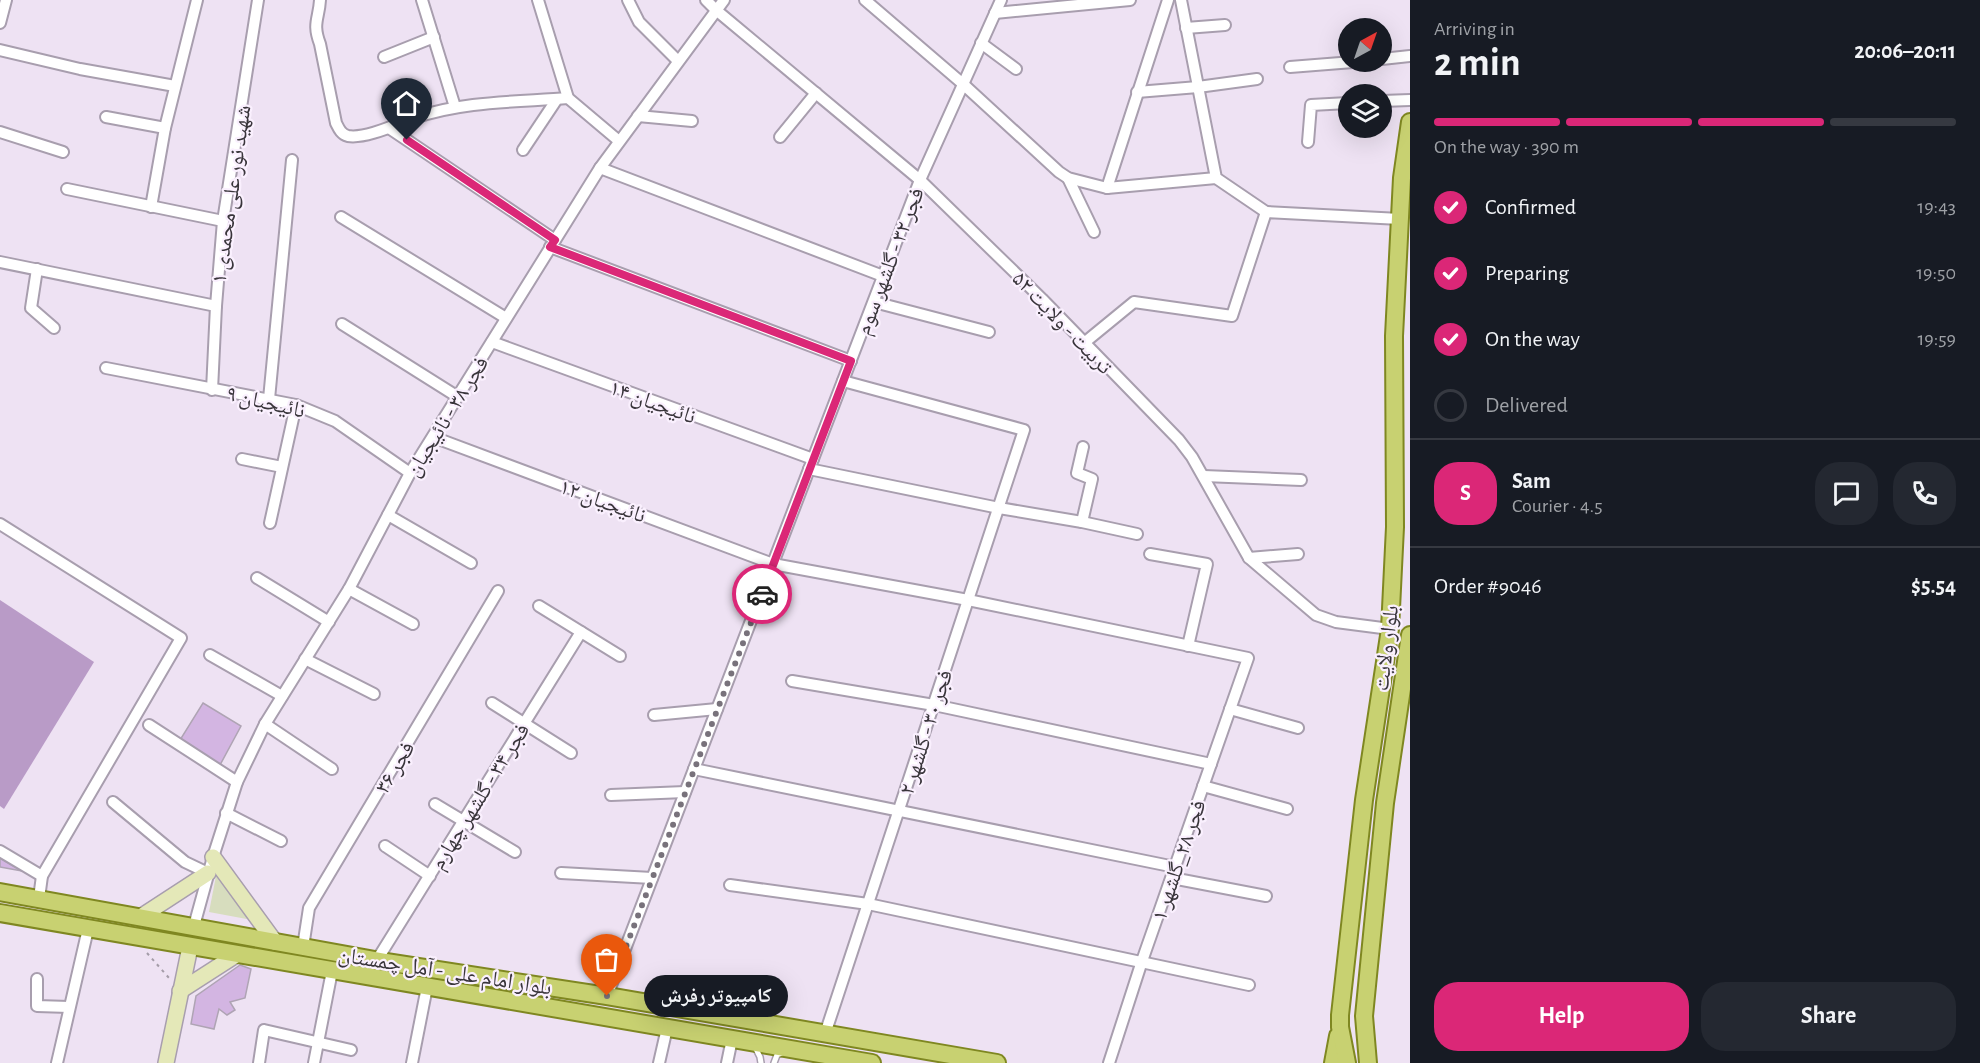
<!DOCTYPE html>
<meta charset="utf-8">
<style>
body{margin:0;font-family:"Alegreya Sans","Noto Naskh Arabic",sans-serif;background:#242831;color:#f1f3f6;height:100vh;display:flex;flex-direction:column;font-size:22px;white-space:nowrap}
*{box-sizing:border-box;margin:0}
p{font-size:20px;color:#9ea1a6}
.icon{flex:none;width:33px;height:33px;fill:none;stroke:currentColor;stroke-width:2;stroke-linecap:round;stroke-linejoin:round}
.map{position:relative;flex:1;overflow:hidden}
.panel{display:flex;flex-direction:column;background:#171b24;width:570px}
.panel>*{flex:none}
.needle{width:39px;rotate:40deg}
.buttons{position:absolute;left:1338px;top:18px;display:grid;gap:12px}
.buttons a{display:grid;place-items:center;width:54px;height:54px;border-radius:50%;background:#171b24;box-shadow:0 6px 24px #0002;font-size:30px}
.pin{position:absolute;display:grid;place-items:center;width:51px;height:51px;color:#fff;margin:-62px -26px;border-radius:50% 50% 50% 0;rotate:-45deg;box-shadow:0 0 6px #0007}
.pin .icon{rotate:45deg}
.courier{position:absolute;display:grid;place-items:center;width:60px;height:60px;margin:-30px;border:4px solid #db2777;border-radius:50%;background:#fff;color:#222;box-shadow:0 2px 8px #0007}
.bubble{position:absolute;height:42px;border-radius:21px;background:#171b24;box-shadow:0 6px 24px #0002;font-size:20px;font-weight:700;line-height:42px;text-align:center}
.head em{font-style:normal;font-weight:700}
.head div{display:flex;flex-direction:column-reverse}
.head{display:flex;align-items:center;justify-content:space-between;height:102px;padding:0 24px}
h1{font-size:39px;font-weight:700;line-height:45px}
.bar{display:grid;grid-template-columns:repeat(4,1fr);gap:9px 6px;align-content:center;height:72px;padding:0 24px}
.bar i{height:8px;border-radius:4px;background:#363941}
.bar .on{background:#db2777}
.bar p{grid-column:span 4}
.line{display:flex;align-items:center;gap:15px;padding:0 24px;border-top:2px solid #363941}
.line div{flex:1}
.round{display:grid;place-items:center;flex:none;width:63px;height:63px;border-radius:24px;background:#242831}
ol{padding:0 24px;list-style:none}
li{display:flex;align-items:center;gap:18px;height:66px}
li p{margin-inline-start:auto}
li .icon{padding:6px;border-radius:50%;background:#db2777;color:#fff;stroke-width:4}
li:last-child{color:#9ea1a6}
li i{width:33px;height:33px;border:3px solid #363941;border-radius:50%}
.primary-button{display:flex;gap:12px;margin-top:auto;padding:12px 24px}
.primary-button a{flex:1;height:69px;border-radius:24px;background:#db2777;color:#fff;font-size:24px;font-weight:700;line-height:69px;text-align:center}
.primary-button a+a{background:#242831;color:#f1f3f6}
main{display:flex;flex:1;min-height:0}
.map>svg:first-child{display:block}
.green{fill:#d7ddbe}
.water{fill:#b99bc7}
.building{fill:#d3b5e2;stroke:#afa4b4;stroke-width:1.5}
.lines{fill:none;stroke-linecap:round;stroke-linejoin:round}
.lane-casing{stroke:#a89eae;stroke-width:8}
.street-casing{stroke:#a89eae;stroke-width:14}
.secondary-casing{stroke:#a89eae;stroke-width:18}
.primary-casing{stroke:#7f8721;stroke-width:20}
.path{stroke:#a49ca8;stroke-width:2;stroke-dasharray:3 4.5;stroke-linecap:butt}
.lane{stroke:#fff;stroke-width:5}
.street{stroke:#fff;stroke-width:10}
.secondary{stroke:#e4e8b8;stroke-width:15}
.primary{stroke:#c8d171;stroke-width:16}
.done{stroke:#78727b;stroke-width:6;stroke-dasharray:0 10.8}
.route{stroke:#db2777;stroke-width:8}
.labels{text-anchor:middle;stroke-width:4.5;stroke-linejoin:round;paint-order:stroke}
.street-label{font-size:22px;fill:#39353b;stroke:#faf0fe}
</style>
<main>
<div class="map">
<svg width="1410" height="1063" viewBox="0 0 1410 1063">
<rect width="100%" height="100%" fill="#eee2f3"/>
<path class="green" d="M 217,871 L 252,920 L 209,912 Z"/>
<path class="water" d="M 0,600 L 94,662 L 4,809 L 0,806 Z"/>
<g class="building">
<path d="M 203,703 L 241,726 L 220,765 L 180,740 Z"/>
<path d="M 0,858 L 22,871 L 0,867 Z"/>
<path d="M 240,965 L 251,969 L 245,998 L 230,1002 L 235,1010 L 227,1015 L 219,1009 L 214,1029 L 191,1024 L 196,996 Z"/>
</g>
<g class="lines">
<defs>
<g id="lane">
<path d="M 755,1047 L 760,1057 L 761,1063"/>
<path d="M 774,1063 L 777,1055 L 782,1053"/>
</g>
<g id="street">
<path d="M 320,0 C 319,19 312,23 320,44 L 336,123 C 339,129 341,134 348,136 C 366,139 397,124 414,118 C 463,101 517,102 568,98"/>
<path d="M 422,0 L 455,107"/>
<path d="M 538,0 L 568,98 L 619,141"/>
<path d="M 628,0 L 639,22 L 678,61"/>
<path d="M 706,0 L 716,10 L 920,180 L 1042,299 L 1179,440 L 1192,457 L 1249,558 L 1316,615 L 1336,622 L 1390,629"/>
<path d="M 865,0 L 963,84 L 1059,172 L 1068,178 L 1107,188 L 1216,178"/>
<path d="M 1181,0 L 1216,178 L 1266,212"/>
<path d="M 995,13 L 1130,0"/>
<path d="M 0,23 L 6,0"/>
<path d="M 1186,28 L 1225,25"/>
<path d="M 981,43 L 1016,69"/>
<path d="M 0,50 L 80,69 L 175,86"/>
<path d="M 384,57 L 434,37"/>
<path d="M 1382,59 L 1410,56"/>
<path d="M 1290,67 L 1353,62"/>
<path d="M 1137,92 L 1198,87 L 1257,79"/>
<path d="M 1382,101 L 1410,100"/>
<path d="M 638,116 L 692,121"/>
<path d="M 106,117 L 165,128"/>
<path d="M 389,128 L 555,240"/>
<path d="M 0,132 L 63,152"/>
<path d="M 780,137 L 816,93"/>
<path d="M 1308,142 L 1311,105 L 1348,103"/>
<path d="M 523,150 L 557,99"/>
<path d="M 600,168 L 883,276"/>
<path d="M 1068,178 L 1094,232"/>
<path d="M 1107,188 L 1168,0"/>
<path d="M 67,189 L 223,221"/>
<path d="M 151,207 L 165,128 L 197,0"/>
<path d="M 341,217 L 506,318"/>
<path d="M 550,247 L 851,361"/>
<path d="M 0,262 L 216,306"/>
<path d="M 37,269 L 31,308 L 54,328"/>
<path d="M 874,302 L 989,332"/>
<path d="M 342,324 L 458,397"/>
<path d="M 492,342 L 813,459"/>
<path d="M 1084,343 L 1134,302 L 1232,316 L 1266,212 L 1400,219"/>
<path d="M 106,368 L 296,405 L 335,421 L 410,473"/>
<path d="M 212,390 L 216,306 L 223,221 L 258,0"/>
<path d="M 269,399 L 292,160"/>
<path d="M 433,437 L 773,564 L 968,600 L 1248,658 L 1142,961 L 1109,1063"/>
<path d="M 242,459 L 282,467"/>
<path d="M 809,469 L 999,508 L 1082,522 L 1137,534"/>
<path d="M 1204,476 L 1301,480"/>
<path d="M 388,515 L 471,563"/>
<path d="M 1082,522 L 1092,479 L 1077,473 L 1083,447"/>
<path d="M 270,523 L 296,405"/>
<path d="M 0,524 L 181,638 L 42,876 L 39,898"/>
<path d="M 1150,554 L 1207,564 L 1188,646"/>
<path d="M 1249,558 L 1298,554"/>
<path d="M 257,578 L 329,622"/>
<path d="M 349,589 L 413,624"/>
<path d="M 539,606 L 620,656"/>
<path d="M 210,655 L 282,696"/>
<path d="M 305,659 L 374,694"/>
<path d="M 792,681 L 934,705 L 1211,764"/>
<path d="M 492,703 L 571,753"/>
<path d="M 1230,709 L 1298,728"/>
<path d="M 654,715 L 717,709"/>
<path d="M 265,724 L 332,769"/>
<path d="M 149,725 L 237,782"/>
<path d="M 694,769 L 1175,867"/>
<path d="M 1203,786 L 1287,809"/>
<path d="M 611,795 L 685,792"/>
<path d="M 113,802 L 185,862 L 208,873"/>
<path d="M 435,804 L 515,852"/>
<path d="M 226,813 L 281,841"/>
<path d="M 385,846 L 430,876"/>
<path d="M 0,851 L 42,876"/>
<path d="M 561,873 L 652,878"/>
<path d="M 1172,878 L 1266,896"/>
<path d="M 730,885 L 868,904 L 1249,985"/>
<path d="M 194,926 L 213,857 L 237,782 L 265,724 L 349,589 L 410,473 L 600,168 L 724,0"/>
<path d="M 303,947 L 309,908 L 498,591"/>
<path d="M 377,960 L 581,632"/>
<path d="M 37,979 L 37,1006 L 69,1007"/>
<path d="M 607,996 L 920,180 L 1001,0"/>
<path d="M 825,1034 L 1024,430 L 843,381"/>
<path d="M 57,1063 L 88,929"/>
<path d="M 259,1063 L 264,1030 L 351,1050"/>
<path d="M 314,1063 L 332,971"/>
<path d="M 412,1063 L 427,987"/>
<path d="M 659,1063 L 667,1028"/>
<path d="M 727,1063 L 732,1039"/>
</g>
<g id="secondary">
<path d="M 213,857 L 275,942"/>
<path d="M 142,916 L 208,873"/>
<path d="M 180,991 L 236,955"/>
<path d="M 166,1063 L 190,947"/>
</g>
<g id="primary">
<path d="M 0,892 L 386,962 L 607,996 L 997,1063"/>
<path d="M 0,913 L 872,1063"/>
<path d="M 1333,1063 L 1338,1036"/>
<path d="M 1347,1063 L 1340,1027 L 1340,1015 L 1364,800 L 1390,629 L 1395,527 L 1394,336 L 1402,178 L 1410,122"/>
<path d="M 1368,1063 L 1364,1016 L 1385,803 L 1410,635"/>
</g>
</defs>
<use href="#lane" class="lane-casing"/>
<use href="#street" class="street-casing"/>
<use href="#secondary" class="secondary-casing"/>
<use href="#primary" class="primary-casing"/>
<path class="path" d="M 147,953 L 169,978"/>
<use href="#lane" class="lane"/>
<use href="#street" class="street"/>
<use href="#secondary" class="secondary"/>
<use href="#primary" class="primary"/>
</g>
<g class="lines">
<path class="done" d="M 607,996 L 762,594"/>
<path class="route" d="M 407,140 L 555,240 L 550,247 L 851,361 L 762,594"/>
</g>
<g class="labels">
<g class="street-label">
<text transform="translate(230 194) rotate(-82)" y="8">شهید نور علی محمدی ۱</text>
<text transform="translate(889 261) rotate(-69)" y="8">فجر ۳۲ - گلشهر سوم</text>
<text transform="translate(1063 322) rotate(46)" y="8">تربیت - ولایت ۵۲</text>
<text transform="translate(266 401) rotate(13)" y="8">نائیجیان ۹</text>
<text transform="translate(653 401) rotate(20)" y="8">نائیجیان ۱۴</text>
<text transform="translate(446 416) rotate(-58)" y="8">فجر ۳۸ - نائیجیان</text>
<text transform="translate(603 500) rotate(20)" y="8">نائیجیان ۱۲</text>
<text transform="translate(1385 648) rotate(-83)" y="8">بلوار ولایت</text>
<text transform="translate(925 732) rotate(-72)" y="8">فجر ۳۰ - گلشهر ۲</text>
<text transform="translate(394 767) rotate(-59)" y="8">فجر ۳۶</text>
<text transform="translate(479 796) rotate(-58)" y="8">فجر ۳۴ - گلشهر چهارم</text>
<text transform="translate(1178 860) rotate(-71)" y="8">فجر ۲۸_گلشهر ۱</text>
<text transform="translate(445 970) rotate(9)" y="8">بلوار امام علی - آمل چمستان</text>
</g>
</g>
</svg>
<div class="buttons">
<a><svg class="needle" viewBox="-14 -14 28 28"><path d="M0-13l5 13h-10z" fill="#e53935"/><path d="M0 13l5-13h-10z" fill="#9ea1a6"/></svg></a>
<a><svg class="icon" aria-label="layers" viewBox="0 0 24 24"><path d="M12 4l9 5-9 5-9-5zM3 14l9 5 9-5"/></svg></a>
</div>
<div class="pin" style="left:607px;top:996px;background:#ea580c"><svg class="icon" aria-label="bag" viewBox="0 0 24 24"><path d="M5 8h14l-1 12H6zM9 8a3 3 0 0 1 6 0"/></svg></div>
<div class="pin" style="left:407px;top:140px;background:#1f2937"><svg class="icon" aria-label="home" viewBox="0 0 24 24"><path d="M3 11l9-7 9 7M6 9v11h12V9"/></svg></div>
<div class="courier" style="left:762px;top:594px"><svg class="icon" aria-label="car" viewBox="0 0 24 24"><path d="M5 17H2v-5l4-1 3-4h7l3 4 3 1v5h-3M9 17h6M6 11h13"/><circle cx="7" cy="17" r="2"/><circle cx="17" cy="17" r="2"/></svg></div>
<div class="bubble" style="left:644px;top:975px;width:144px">کامپیوتر رفرش</div>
</div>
<section class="panel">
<div class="head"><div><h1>2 min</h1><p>Arriving in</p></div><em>20:06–20:11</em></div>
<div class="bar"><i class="on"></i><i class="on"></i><i class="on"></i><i></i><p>On the way · 390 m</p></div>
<ol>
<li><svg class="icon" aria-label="check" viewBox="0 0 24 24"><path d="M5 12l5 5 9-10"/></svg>Confirmed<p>19:43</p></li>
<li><svg class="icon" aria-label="check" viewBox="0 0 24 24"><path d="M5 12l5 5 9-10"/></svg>Preparing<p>19:50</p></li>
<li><svg class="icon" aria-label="check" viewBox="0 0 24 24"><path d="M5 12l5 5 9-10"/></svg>On the way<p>19:59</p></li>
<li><i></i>Delivered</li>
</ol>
<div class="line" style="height:108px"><b class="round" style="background:#db2777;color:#fff">S</b><div><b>Sam</b><p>Courier · 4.5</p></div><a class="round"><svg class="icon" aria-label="chat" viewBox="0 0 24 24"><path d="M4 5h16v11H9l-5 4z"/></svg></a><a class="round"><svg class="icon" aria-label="phone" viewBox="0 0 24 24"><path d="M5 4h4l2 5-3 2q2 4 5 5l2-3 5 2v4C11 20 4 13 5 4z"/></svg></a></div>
<div class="line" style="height:78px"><div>Order #9046</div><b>$5.54</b></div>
<div class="primary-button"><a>Help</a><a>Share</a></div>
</section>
</main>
